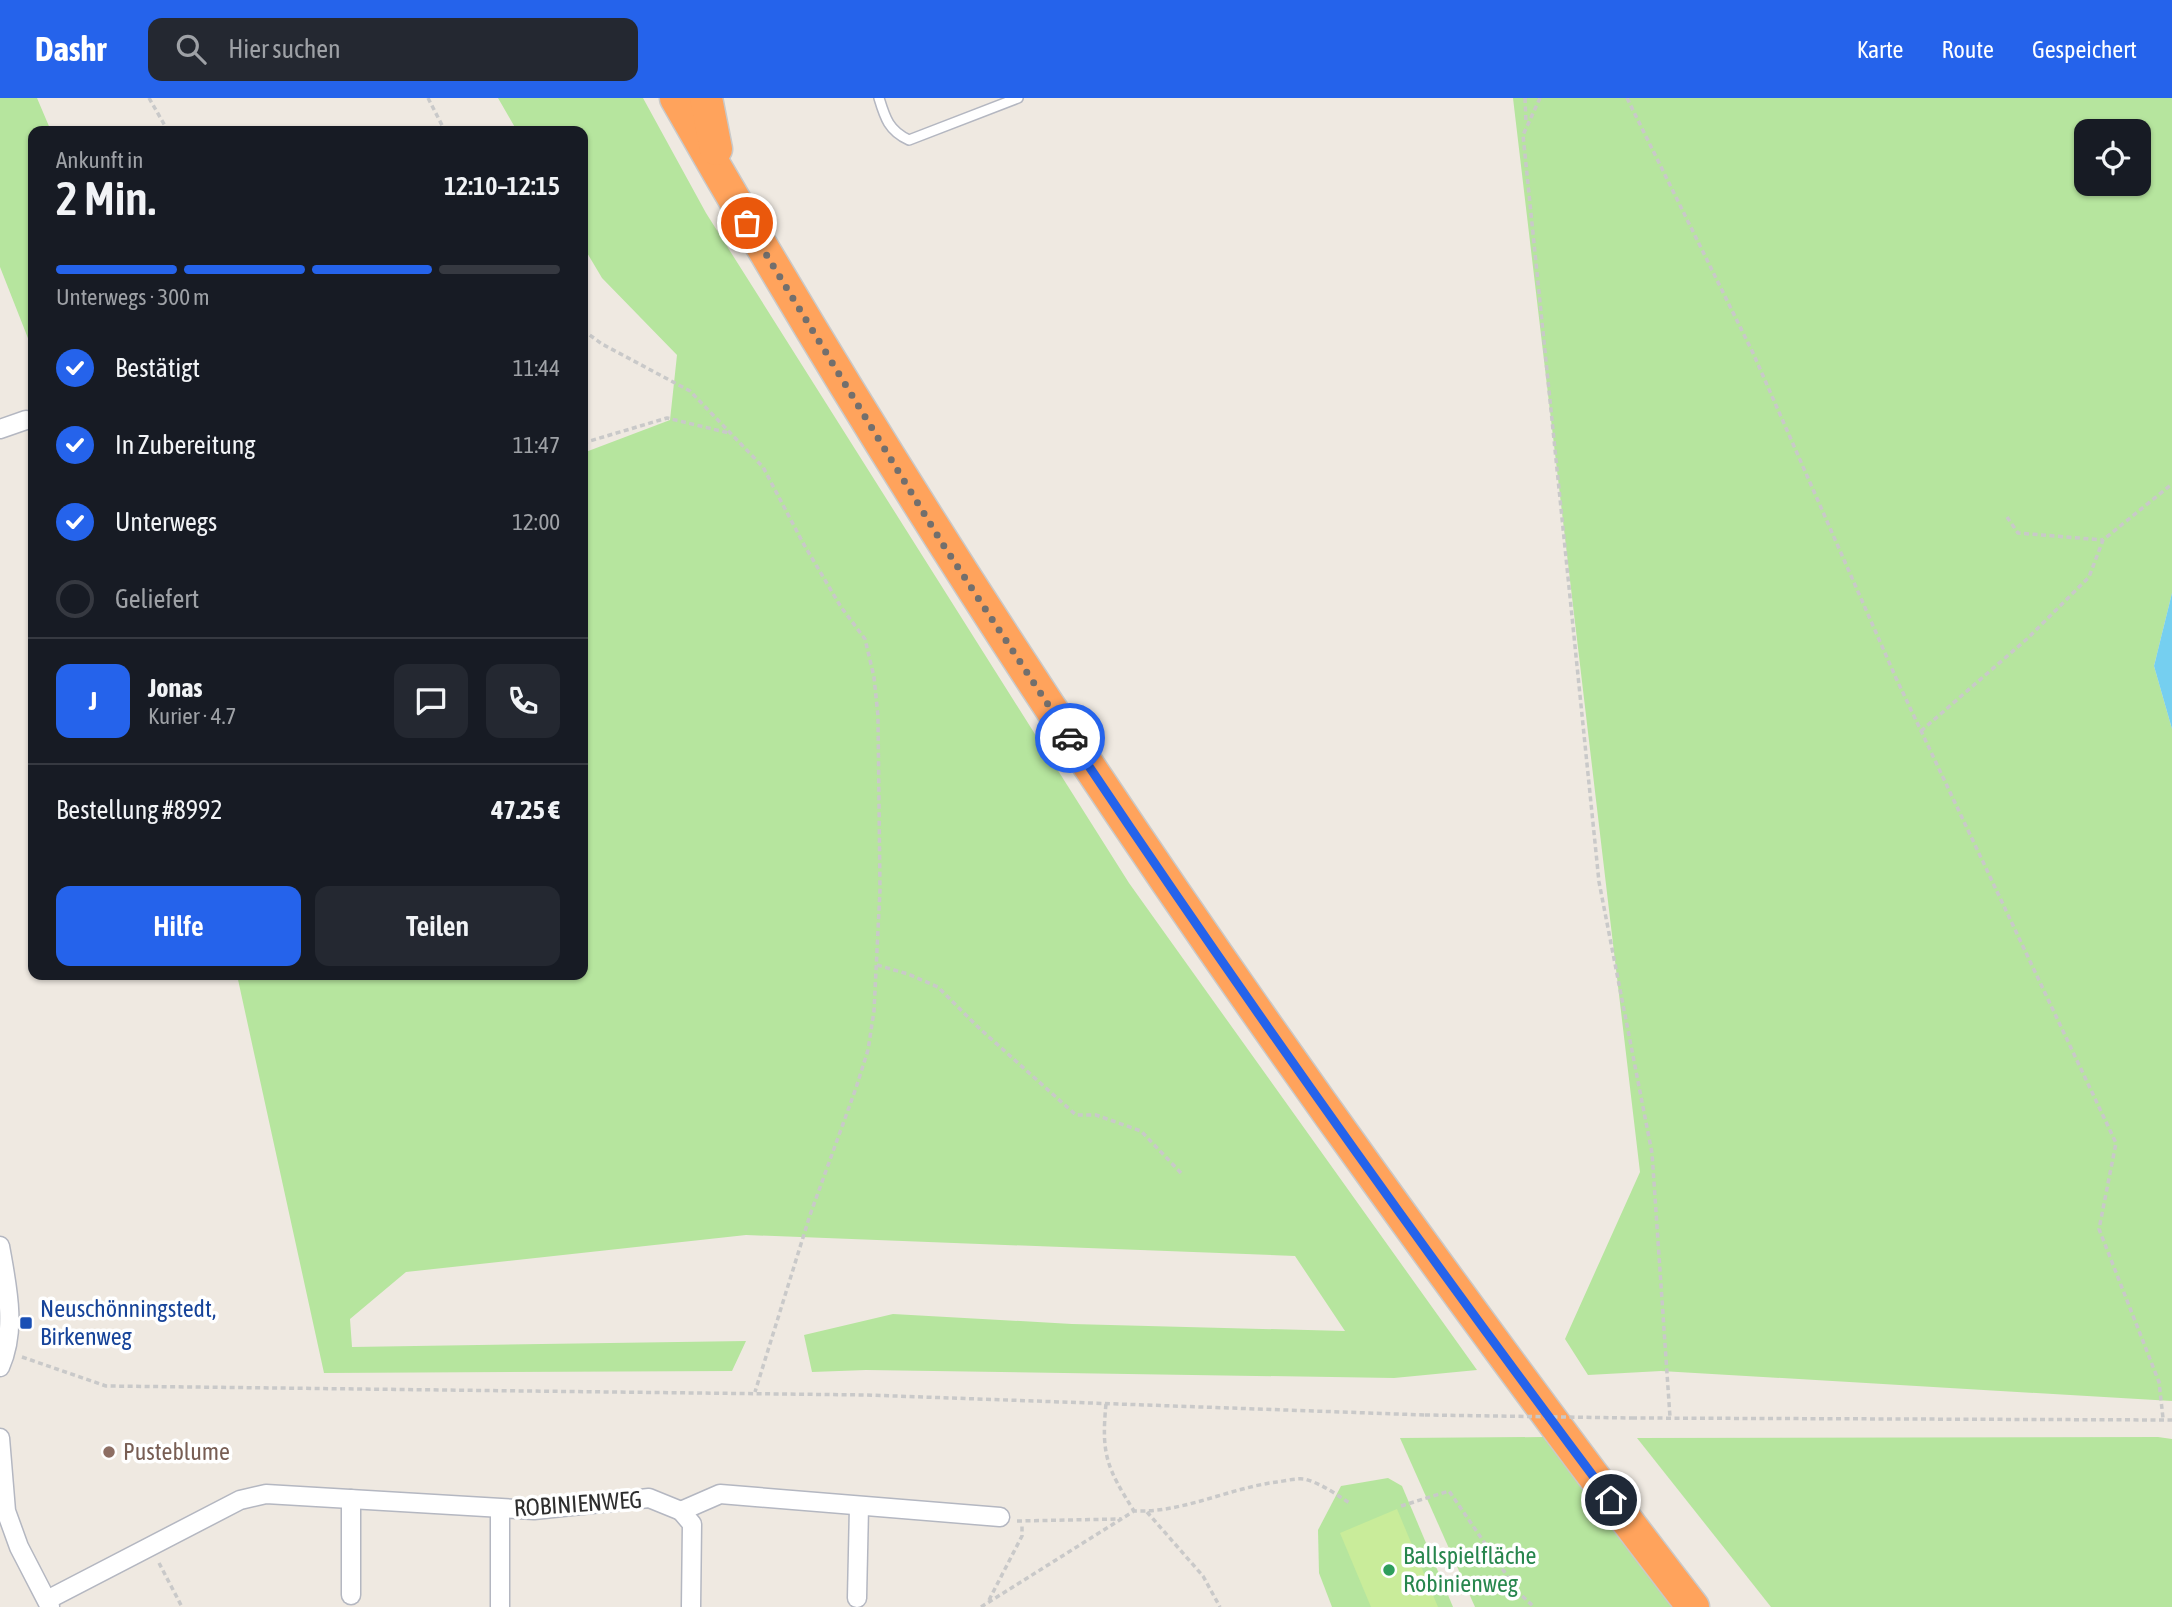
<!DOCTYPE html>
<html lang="de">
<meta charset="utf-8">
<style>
body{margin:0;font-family:"Asap Condensed",sans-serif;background:#242831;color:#f1f3f6;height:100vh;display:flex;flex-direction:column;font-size:26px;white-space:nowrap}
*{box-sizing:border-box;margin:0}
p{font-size:23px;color:#9ea1a6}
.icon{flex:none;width:38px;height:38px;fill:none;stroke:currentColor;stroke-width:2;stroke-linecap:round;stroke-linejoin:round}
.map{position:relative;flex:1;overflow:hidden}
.drawer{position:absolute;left:28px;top:28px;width:560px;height:854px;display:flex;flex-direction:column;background:#171b24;border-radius:14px;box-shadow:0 2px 5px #0004}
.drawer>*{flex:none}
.buttons{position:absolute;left:2074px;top:21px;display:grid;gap:14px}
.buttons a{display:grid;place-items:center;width:77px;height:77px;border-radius:14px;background:#171b24;box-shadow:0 2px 5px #0004;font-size:35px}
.pin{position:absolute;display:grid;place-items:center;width:60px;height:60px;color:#fff;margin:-30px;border:4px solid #fff;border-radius:50%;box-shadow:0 2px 7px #0007}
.courier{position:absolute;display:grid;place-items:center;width:70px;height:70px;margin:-35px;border:5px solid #2563eb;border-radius:50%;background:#fff;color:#222;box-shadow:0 2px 9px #0007}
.head em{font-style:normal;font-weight:600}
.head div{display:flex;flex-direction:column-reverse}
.head{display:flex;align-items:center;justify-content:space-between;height:119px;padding:0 28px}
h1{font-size:46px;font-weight:600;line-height:52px}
.bar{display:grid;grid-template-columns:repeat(4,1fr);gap:10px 7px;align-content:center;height:84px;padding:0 28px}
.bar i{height:9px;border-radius:5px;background:#363941}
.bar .on{background:#2563eb}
.bar p{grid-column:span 4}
.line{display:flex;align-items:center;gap:18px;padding:0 28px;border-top:2px solid #363941}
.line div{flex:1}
.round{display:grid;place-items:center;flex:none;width:74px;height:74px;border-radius:14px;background:#242831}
ol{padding:0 28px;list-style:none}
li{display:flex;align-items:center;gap:21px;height:77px}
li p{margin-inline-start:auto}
li .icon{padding:7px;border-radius:50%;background:#2563eb;color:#fff;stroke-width:4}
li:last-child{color:#9ea1a6}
li i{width:38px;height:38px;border:4px solid #363941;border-radius:50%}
.cta{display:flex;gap:14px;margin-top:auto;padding:14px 28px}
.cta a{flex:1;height:80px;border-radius:14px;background:#2563eb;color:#fff;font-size:28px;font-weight:600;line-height:80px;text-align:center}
.cta a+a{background:#242831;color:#f1f3f6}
header{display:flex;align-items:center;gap:42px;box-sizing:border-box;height:98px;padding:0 35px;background:#2563eb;color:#fff}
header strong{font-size:33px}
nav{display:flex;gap:38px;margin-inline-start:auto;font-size:24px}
.search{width:490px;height:63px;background:#242831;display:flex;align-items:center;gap:18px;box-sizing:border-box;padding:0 24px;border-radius:14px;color:#9ea1a6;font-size:26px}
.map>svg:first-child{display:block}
.green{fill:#b6e59e;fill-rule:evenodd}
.pitch{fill:#c9ec9a}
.water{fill:#75cff0}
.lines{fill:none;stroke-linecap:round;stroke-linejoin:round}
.lane-casing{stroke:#b4b7c1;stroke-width:12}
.street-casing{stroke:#b4b7c1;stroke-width:21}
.highway-casing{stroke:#c9c9c9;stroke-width:35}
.path{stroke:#c9c9c9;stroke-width:3.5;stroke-dasharray:5 3.5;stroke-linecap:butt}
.lane{stroke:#fff;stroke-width:9}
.street{stroke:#fff;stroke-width:18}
.highway{stroke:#ffa35c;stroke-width:32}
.path-bridge{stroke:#c9c9c9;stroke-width:3.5;stroke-dasharray:5 3.5;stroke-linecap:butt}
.done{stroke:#726f6d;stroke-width:7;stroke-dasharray:0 12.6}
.route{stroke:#2563eb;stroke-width:9}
.transit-dot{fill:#1a4fb4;stroke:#fff;stroke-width:2.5}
.education-dot{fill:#8d6e63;stroke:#fff;stroke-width:2.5}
.leisure-dot{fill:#2e9e5b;stroke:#fff;stroke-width:2.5}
.labels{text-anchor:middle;stroke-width:7;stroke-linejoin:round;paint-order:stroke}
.transit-label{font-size:24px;fill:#164399;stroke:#fff;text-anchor:start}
.education-label{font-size:24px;fill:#785e54;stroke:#fff;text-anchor:start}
.street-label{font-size:24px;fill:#2e2e2e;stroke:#fff}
.leisure-label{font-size:24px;fill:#27864d;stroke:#fff;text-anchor:start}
</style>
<header>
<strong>Dashr</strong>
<div class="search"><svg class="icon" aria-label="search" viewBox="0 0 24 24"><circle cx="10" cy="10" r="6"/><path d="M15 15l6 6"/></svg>Hier suchen</div>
<nav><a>Karte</a><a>Route</a><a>Gespeichert</a></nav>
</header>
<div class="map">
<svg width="2172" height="1509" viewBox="0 0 2172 1509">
<rect width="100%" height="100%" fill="#efe9e1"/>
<g class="green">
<path d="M 0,0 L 37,0 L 51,33 L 33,33 L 33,253 L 0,169 Z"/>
<path d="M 498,0 L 643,0 L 706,115 L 1129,785 L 1477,1272 L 1394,1280 L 866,1272 L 812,1274 L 804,1237 L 893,1216 L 1072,1226 L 1345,1233 L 1295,1158 L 746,1137 L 406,1174 L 350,1221 L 352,1249 L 746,1243 L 732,1273 L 324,1275 L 237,877 L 583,877 L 583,355 L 670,322 L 677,257 L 602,180 L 583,148 L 583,33 L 517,33 Z"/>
<path d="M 1513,0 L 2172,0 L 2172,495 L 2154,568 L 2172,631 L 2172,1303 L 1661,1273 L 1588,1277 L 1565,1241 L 1640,1074 ZM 2086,33 L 2138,33 L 2138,86 L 2086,86 Z"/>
<path d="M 1543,1339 L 1676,1509 L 1475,1509 L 1400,1340 Z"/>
<path d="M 2158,1339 L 2172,1341 L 2172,1509 L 1771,1509 L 1637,1340 Z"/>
<path d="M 1388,1380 L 1402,1388 L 1453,1509 L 1332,1509 L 1319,1475 L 1318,1432 L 1341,1388 Z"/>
</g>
<path class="pitch" d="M 1397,1411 L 1438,1509 L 1371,1509 L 1340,1435 Z"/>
<path class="water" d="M 2172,495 L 2172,631 L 2154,568 Z"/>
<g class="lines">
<defs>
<path id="lane" d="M 879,0 C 885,20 889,33 909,42 L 1018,0"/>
<g id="street">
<path d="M 0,331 L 26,322"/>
<path d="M 0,1148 C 7,1188 17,1231 0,1269"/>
<path d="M 0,1340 L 6,1413 L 19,1449 L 50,1509"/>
<path d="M 500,1411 L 500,1509"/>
<path d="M 681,1413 L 692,1426 L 691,1509"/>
<path d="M 351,1497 L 351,1401"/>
<path d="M 857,1500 L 859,1409"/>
<path d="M 47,1502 L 240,1402 L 266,1396 L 534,1412 L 649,1400 L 681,1413 L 720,1396 L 1000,1419"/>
</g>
<g id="highway">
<path d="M 676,0 C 889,376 1124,732 1377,1083 C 1480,1226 1585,1369 1693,1509"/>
<path d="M 706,0 L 716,51"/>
</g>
</defs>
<use href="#lane" class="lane-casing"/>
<use href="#street" class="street-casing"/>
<use href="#highway" class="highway-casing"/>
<g class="path">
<path d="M 149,0 L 168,33"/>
<path d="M 428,0 L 445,33"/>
<path d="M 1525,0 L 1526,25"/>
<path d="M 1540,0 L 1523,37 L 1599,784 L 1652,1055 L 1670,1319"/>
<path d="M 1627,0 L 1753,255 L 1896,580 L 2116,1045 L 2099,1131 L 2159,1284 L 2163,1320"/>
<path d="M 583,232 L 602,246 L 690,293 L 763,369 L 803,445 L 841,509 L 865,541 L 874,579 L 878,618 L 880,792 L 874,913 L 868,952 L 856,990 L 810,1117 L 755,1294"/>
<path d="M 583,345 L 667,320 L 729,335"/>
<path d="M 2007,419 L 2018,435 L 2103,442"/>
<path d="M 1921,633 L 2028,540 L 2089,479 L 2103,442 L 2172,386"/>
<path d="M 877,867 L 908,876 L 938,889 L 979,930 L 1076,1017 L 1096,1017 L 1141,1033 L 1182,1076"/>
<path d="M 22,1259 L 106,1288 L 867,1297 L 1425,1317"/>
<path d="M 1106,1306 C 1101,1357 1107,1370 1134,1413"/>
<path d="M 1632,1320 L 2172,1322"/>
<path d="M 1401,1408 L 1449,1393 L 1519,1495 L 1534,1509"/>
<path d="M 1147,1414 L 1203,1478 L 1220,1509"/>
<path d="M 1017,1423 L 1121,1421"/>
<path d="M 159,1465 L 182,1509"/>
<path d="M 989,1502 L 1022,1438 L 1022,1425"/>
<path d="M 981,1509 L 1134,1413 C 1183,1415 1229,1390 1277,1384 C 1285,1383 1296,1380 1304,1381 C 1321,1385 1337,1397 1351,1406"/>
</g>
<use href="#lane" class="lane"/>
<use href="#street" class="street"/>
<use href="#highway" class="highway"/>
<path class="path-bridge" d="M 1425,1317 L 1632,1320"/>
</g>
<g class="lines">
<path class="done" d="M 747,125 L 942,445 L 1070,640"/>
<path class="route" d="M 1070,640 C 1243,899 1424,1153 1611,1402"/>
</g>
<rect class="transit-dot" x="19" y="1218" width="14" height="14" rx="3.5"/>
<circle class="education-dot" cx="109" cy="1354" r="7"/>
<circle class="leisure-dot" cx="1389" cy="1472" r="7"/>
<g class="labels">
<g class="transit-label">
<text x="40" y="1219">Neuschönningstedt,<tspan x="40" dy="28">Birkenweg</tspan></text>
</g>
<g class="education-label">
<text x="123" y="1362">Pusteblume</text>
</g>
<g class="street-label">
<text transform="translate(578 1406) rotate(-4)" y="8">ROBINIENWEG</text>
</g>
<g class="leisure-label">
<text x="1403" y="1466">Ballspielfläche<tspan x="1403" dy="28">Robinienweg</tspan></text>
</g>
</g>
</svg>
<div class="buttons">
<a><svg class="icon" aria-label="locate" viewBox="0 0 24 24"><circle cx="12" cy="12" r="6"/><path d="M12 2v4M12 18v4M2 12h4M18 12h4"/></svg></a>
</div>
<div class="pin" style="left:747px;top:125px;background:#ea580c"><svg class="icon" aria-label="bag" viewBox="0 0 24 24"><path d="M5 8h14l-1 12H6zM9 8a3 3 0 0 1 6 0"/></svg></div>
<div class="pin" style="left:1611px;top:1402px;background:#1f2937"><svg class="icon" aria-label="home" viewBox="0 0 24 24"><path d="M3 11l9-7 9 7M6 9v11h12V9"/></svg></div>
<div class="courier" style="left:1070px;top:640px"><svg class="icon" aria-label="car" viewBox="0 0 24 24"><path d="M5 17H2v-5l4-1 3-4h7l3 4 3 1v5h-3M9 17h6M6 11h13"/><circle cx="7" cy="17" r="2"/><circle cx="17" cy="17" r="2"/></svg></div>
<section class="drawer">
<div class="head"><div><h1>2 Min.</h1><p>Ankunft in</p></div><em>12:10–12:15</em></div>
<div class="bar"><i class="on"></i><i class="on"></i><i class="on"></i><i></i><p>Unterwegs · 300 m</p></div>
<ol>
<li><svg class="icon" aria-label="check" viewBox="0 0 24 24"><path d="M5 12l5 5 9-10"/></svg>Bestätigt<p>11:44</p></li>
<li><svg class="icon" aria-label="check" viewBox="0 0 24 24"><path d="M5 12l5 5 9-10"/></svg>In Zubereitung<p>11:47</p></li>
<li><svg class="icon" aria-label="check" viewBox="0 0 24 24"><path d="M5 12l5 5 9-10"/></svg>Unterwegs<p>12:00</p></li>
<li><i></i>Geliefert</li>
</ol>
<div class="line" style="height:126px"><b class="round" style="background:#2563eb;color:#fff">J</b><div><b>Jonas</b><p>Kurier · 4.7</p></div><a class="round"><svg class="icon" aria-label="chat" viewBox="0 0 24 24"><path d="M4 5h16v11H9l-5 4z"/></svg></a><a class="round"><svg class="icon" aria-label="phone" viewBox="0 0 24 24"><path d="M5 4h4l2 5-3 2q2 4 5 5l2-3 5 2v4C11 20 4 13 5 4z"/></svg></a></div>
<div class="line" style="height:91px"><div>Bestellung #8992</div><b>47.25 €</b></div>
<div class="cta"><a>Hilfe</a><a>Teilen</a></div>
</section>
</div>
